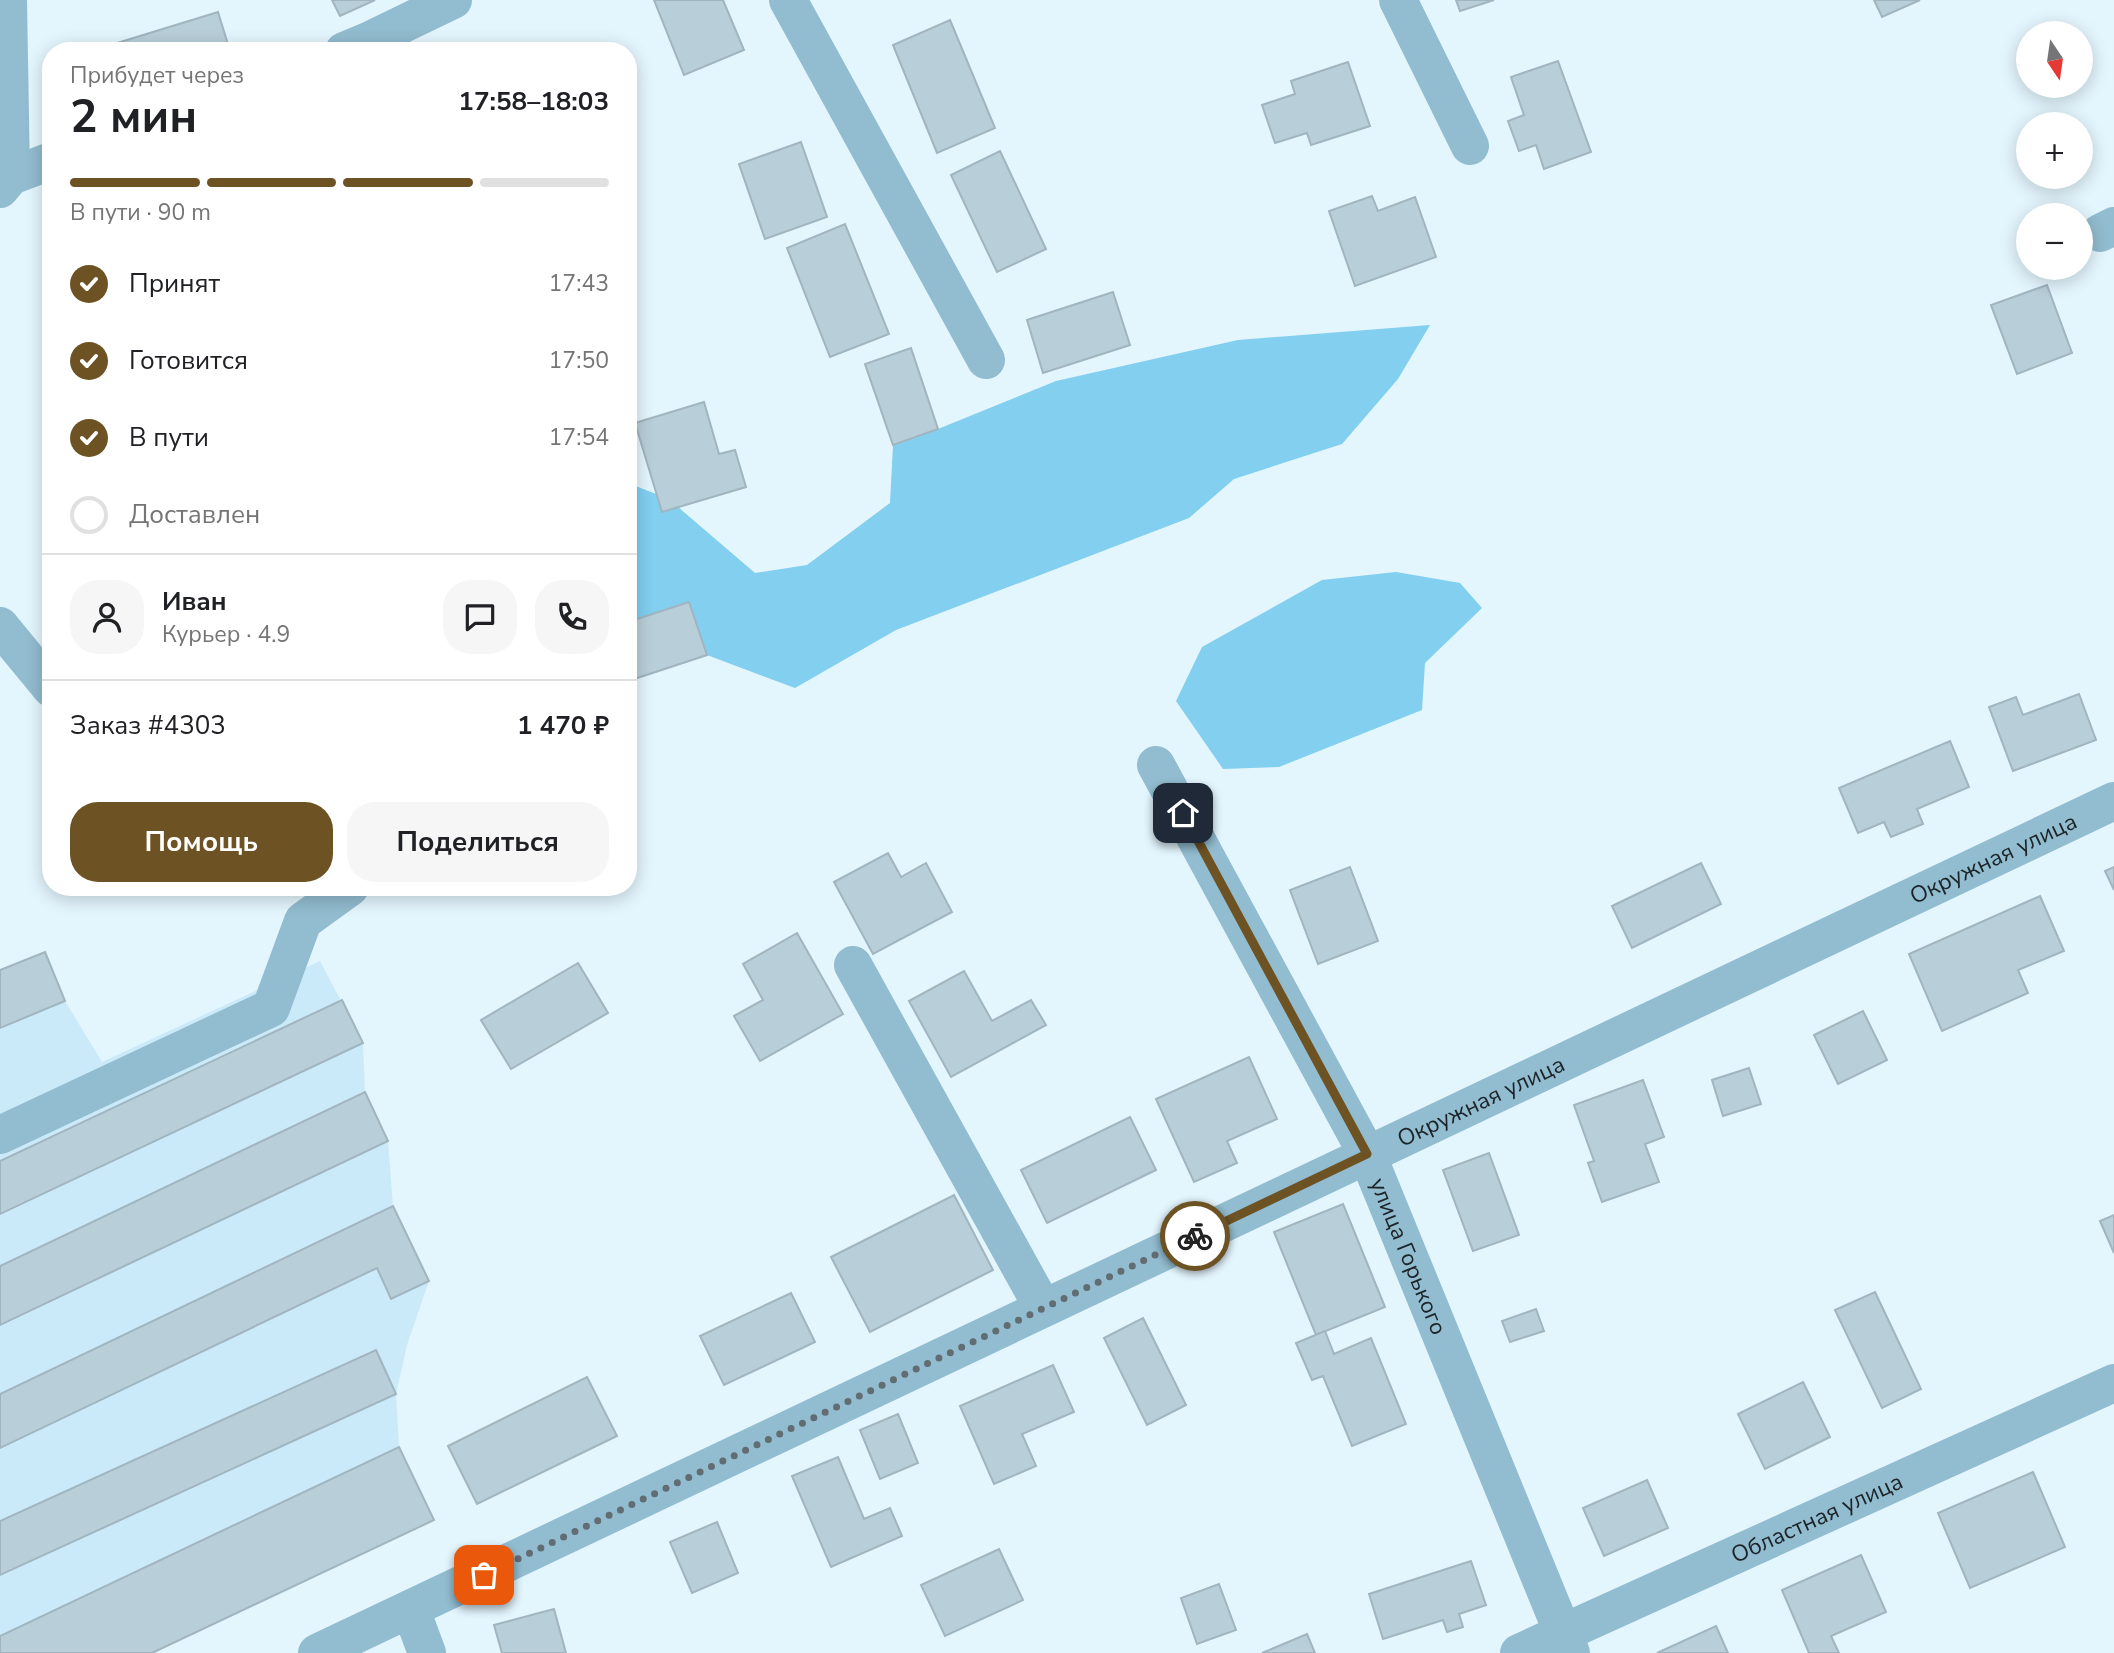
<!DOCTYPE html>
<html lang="ru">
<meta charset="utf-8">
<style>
body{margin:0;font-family:"Nunito Sans",sans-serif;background:#f6f6f6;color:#202124;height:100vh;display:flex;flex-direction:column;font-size:26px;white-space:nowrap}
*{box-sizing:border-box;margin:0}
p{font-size:23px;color:#757577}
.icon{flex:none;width:38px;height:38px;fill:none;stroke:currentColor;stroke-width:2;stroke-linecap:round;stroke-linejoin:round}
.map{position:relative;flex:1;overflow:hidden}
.sheet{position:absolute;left:42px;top:42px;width:595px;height:854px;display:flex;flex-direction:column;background:#fff;border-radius:28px;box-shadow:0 4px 18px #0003}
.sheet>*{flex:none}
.needle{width:46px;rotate:167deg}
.controls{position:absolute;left:2016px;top:21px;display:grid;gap:14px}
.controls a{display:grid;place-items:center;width:77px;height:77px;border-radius:50%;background:#fff;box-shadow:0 4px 18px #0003;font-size:35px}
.pin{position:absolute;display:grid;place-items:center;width:60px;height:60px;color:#fff;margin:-30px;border-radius:14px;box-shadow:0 4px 10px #0006}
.courier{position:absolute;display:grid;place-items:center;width:70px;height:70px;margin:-35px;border:5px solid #6d5224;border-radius:50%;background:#fff;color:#222;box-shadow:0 2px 9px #0007}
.overview em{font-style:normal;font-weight:700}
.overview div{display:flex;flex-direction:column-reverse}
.overview{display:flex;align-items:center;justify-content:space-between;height:119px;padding:0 28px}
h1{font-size:46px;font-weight:700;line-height:52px}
.bar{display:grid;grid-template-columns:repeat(4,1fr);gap:10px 7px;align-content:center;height:84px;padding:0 28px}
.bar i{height:9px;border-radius:5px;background:#e0e0e0}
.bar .active{background:#6d5224}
.bar p{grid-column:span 4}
.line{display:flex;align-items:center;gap:18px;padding:0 28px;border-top:2px solid #e0e0e0}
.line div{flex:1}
.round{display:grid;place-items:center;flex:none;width:74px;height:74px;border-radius:28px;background:#f6f6f6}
ol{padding:0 28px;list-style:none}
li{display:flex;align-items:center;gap:21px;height:77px}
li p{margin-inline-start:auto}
li .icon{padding:7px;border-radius:50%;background:#6d5224;color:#fff;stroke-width:4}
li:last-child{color:#757577}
li i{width:38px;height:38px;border:4px solid #e0e0e0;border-radius:50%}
.cta{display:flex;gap:14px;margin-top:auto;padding:14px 28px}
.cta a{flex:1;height:80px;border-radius:28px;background:#6d5224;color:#fff;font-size:28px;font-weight:700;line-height:80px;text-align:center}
.cta a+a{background:#f6f6f6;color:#202124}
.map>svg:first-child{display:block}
.built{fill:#cbeaf9}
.green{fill:#82cff0}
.building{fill:#b8ced8;stroke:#a0b5c0;stroke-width:2}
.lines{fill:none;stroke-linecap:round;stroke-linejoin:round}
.minor{stroke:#92bccf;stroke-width:38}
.done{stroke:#626d73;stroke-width:7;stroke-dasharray:0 12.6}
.route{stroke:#6d5224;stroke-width:9}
.labels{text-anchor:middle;stroke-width:6;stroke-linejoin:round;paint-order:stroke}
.street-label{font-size:23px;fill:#1c2428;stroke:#fff}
</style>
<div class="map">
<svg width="2114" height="1653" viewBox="0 0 2114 1653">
<rect width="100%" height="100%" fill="#e3f5fd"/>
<path class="built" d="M 45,952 L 65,1001 L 102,1062 L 320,961 L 363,1043 L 365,1092 L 388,1141 L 393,1206 L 429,1281 L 407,1345 L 396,1394 L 399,1447 L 434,1520 L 152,1653 L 0,1653 L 0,970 Z"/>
<g class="green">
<path d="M 1430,325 L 1398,379 L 1342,444 L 1234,479 L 1189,518 L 896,630 L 795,688 L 707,655 L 628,622 L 628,483 L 656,494 L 662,512 L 678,507 L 755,573 L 807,565 L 890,503 L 893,445 L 938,429 L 1056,381 L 1238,340 Z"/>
<path d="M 1396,572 L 1460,583 L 1482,608 L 1425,663 L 1422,710 L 1279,767 L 1223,769 L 1176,701 L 1202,647 L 1322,580 Z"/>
</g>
<g class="building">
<path d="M 332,0 L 375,0 L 340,16 Z"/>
<path d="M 654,0 L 723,0 L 744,50 L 684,75 Z"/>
<path d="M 1456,0 L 1494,0 L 1460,11 Z"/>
<path d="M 1874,0 L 1920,0 L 1882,17 Z"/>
<path d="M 218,12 L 230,51 L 116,51 L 114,44 Z"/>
<path d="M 950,20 L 995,128 L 937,153 L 893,45 Z"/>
<path d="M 1558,61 L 1591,152 L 1544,169 L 1536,145 L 1519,151 L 1508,121 L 1524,115 L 1511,77 Z"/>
<path d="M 1348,62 L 1370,126 L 1311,145 L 1307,133 L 1275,143 L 1262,105 L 1295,94 L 1291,81 Z"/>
<path d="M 801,142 L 827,217 L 765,239 L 739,164 Z"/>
<path d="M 1000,151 L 1046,249 L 997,272 L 951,175 Z"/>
<path d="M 1372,196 L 1378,211 L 1415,197 L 1436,257 L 1355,286 L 1329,211 Z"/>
<path d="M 845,224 L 889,334 L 830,357 L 787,248 Z"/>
<path d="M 2047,285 L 2072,353 L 2017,374 L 1991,305 Z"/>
<path d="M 1113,292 L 1130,345 L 1043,373 L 1027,320 Z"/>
<path d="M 911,348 L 938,429 L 893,445 L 865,364 Z"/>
<path d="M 704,402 L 719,454 L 735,450 L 746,487 L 662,512 L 635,423 Z"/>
<path d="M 689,602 L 707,655 L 628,681 L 628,622 Z"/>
<path d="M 2079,694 L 2096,740 L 2013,771 L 1989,707 L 2016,697 L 2023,715 Z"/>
<path d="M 1950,741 L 1969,787 L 1917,809 L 1923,824 L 1891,837 L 1884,822 L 1858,833 L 1839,788 Z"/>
<path d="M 888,853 L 901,877 L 926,863 L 952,912 L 873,954 L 834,882 Z"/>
<path d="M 1701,863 L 1721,904 L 1632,948 L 1612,906 Z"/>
<path d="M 1350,867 L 1378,941 L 1318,964 L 1290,890 Z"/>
<path d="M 2114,867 L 2114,890 L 2105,871 Z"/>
<path d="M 2040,896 L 2064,951 L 2018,970 L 2028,993 L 1942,1031 L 1909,954 Z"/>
<path d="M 797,933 L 843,1014 L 760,1061 L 734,1016 L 763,1000 L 743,964 Z"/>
<path d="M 45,952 L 65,1001 L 0,1028 L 0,970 Z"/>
<path d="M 578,963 L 608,1013 L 511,1069 L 481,1020 Z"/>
<path d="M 964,971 L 992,1021 L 1031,1000 L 1046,1025 L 951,1077 L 909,1001 Z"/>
<path d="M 342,1000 L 363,1043 L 0,1214 L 0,1161 Z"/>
<path d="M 1863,1011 L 1887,1060 L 1838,1084 L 1814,1035 Z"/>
<path d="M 1249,1057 L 1277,1119 L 1227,1141 L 1237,1163 L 1194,1182 L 1156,1099 Z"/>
<path d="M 1749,1068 L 1761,1104 L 1723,1116 L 1712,1080 Z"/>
<path d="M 1643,1080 L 1664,1137 L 1645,1144 L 1659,1182 L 1602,1202 L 1588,1163 L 1594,1161 L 1574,1105 Z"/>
<path d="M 365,1092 L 388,1141 L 0,1325 L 0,1266 Z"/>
<path d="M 1130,1117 L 1156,1170 L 1047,1223 L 1021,1170 Z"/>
<path d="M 1489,1153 L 1519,1235 L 1473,1251 L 1443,1170 Z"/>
<path d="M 954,1195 L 993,1270 L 870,1332 L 831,1257 Z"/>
<path d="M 1343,1204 L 1385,1307 L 1316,1335 L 1274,1232 Z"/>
<path d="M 393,1206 L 429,1281 L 391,1299 L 377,1268 L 0,1448 L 0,1394 Z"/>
<path d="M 2114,1215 L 2114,1253 L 2100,1221 Z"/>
<path d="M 1875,1292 L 1921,1389 L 1882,1408 L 1835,1310 Z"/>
<path d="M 791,1293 L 815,1342 L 724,1385 L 700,1336 Z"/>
<path d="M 1536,1309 L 1544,1331 L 1510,1342 L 1502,1321 Z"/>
<path d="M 1143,1318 L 1186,1405 L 1147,1425 L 1104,1338 Z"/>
<path d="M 1325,1331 L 1334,1354 L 1371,1338 L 1406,1424 L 1352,1446 L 1323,1376 L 1312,1380 L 1296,1343 Z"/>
<path d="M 376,1350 L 396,1394 L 0,1575 L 0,1521 Z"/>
<path d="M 1053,1365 L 1074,1412 L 1022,1434 L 1036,1466 L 994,1484 L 960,1406 Z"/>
<path d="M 587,1377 L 617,1436 L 477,1504 L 448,1446 Z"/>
<path d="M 1803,1382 L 1830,1437 L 1765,1469 L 1738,1414 Z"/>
<path d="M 898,1414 L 918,1463 L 880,1479 L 860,1430 Z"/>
<path d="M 399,1447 L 434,1520 L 152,1653 L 0,1653 L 0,1636 Z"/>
<path d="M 838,1457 L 864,1519 L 890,1508 L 902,1536 L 831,1567 L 792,1476 Z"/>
<path d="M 2033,1472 L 2065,1547 L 1970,1588 L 1938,1513 Z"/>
<path d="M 1647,1480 L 1668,1528 L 1604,1556 L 1583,1508 Z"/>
<path d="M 717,1522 L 738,1573 L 692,1593 L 670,1542 Z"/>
<path d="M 999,1549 L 1023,1600 L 945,1636 L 921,1585 Z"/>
<path d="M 1861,1555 L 1886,1612 L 1831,1636 L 1839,1653 L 1809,1653 L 1782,1590 Z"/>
<path d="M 1471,1561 L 1486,1605 L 1459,1614 L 1463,1627 L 1447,1632 L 1443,1620 L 1383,1639 L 1369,1594 Z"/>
<path d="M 1219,1584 L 1236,1630 L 1197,1644 L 1181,1598 Z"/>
<path d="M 554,1609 L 566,1653 L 502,1653 L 494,1625 Z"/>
<path d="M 1716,1626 L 1728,1653 L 1657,1653 Z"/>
<path d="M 1307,1634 L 1315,1653 L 1262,1653 Z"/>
</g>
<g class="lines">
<g class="minor">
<path d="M 8,0 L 11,176"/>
<path d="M 788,0 L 986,360"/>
<path d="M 1398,0 L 1470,146"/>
<path d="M 344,51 L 368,41 L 453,0"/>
<path d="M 0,189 L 11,176 L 51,161"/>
<path d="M 2100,233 L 2114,226"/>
<path d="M 0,626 L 51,688"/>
<path id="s1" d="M 1156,765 L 1367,1154 L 1571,1653"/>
<path d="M 853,965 L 1043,1308"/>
<path d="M 0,1135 L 271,1008 L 303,921 L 350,887"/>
<path d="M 411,1610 L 427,1653"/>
<path id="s2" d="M 317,1653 L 2114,801"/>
<path id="s3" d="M 1519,1653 L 2114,1383"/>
</g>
</g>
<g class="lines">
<path class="done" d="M 484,1575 L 1195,1236"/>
<path class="route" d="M 1183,813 L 1367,1154 L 1195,1236"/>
</g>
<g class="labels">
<g class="street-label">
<text dy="8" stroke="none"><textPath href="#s2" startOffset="1855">Окружная улица</textPath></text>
<text dy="8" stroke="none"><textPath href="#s2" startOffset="1288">Окружная улица</textPath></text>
<text dy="8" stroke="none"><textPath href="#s1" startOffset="553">улица Горького</textPath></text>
<text dy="8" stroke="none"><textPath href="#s3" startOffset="327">Областная улица</textPath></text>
</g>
</g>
</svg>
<div class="controls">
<a><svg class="needle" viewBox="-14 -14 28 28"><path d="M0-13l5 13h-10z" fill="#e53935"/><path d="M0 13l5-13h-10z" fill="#757577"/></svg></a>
<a>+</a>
<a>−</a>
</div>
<div class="pin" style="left:484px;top:1575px;background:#ea580c"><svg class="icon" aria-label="bag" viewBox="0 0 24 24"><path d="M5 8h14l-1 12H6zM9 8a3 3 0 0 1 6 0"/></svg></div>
<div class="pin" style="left:1183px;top:813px;background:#1f2937"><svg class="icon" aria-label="home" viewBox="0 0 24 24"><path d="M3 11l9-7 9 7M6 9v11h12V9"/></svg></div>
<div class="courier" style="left:1195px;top:1236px"><svg class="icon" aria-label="bike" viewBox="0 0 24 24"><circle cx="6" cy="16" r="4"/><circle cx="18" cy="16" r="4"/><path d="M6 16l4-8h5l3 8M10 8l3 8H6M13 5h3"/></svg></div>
<section class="sheet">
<div class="overview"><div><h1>2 мин</h1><p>Прибудет через</p></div><em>17:58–18:03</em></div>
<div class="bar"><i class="active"></i><i class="active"></i><i class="active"></i><i></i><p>В пути · 90 m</p></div>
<ol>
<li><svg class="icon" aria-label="check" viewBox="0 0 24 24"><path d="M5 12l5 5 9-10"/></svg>Принят<p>17:43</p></li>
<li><svg class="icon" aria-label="check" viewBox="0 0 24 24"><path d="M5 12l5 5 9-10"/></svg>Готовится<p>17:50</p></li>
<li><svg class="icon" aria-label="check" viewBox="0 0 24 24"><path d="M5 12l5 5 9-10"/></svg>В пути<p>17:54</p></li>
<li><i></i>Доставлен</li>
</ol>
<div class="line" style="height:126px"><a class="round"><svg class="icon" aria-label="person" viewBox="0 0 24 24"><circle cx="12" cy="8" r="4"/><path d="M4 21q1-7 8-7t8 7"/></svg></a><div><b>Иван</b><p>Курьер · 4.9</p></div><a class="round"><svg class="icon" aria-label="chat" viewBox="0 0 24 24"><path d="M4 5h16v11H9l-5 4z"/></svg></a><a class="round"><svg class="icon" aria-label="phone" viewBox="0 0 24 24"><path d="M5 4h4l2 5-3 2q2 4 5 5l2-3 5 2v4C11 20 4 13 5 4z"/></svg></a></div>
<div class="line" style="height:91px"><div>Заказ #4303</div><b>1 470 ₽</b></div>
<div class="cta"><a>Помощь</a><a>Поделиться</a></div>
</section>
</div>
